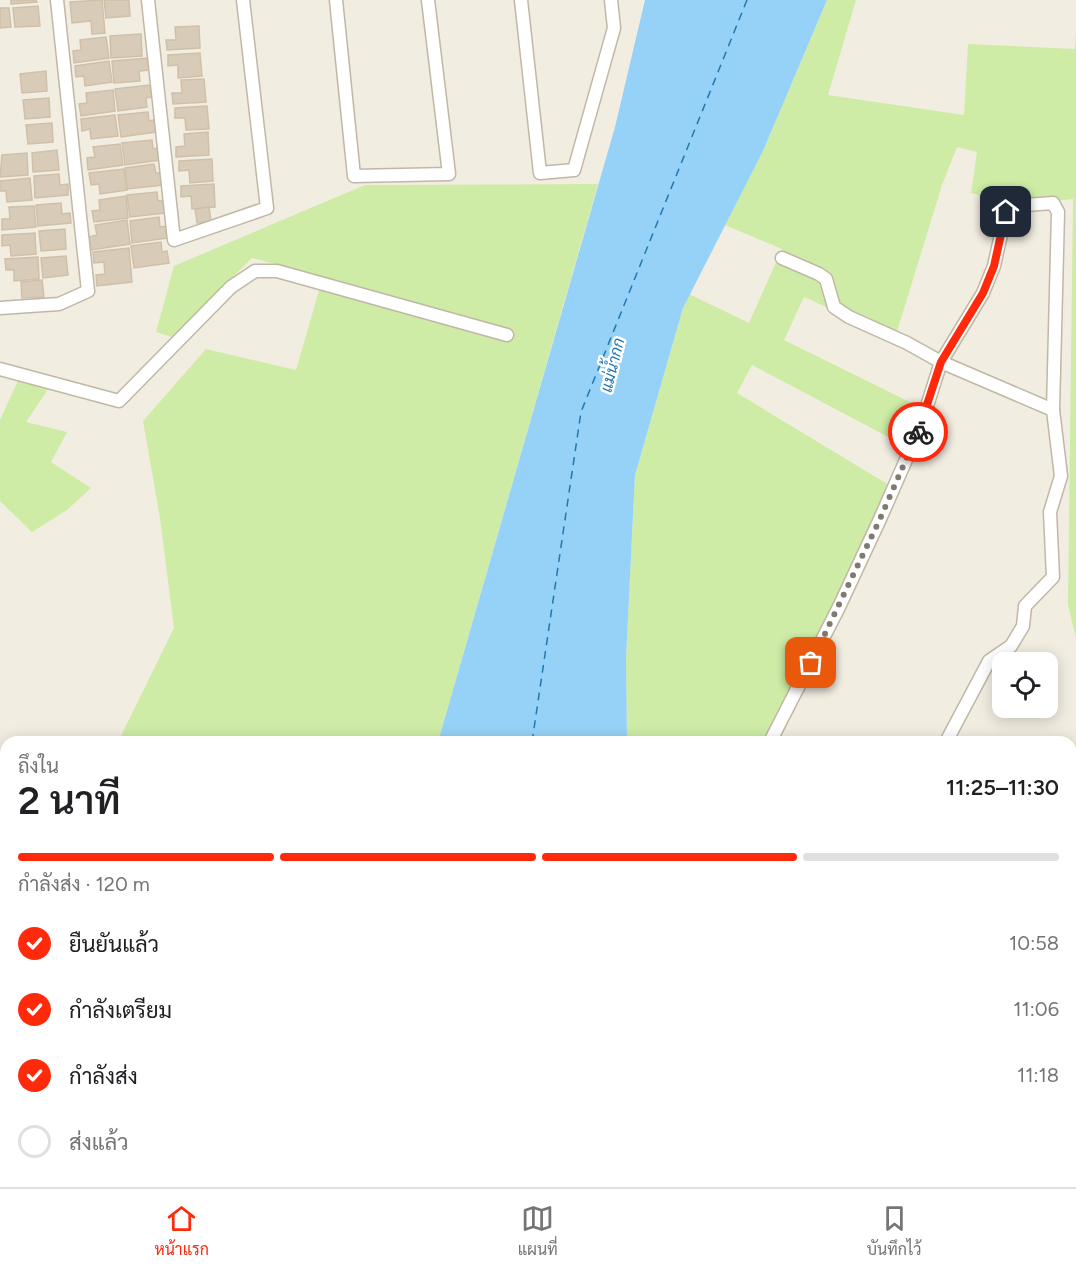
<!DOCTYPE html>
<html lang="th">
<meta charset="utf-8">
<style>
body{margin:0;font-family:Figtree,Sarabun,sans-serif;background:#f2f2f2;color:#202124;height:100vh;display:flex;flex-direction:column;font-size:22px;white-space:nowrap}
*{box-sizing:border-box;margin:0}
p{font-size:20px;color:#757577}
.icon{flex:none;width:33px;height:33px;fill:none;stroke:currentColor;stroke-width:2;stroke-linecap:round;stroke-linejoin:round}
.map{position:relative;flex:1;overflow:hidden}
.drawer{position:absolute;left:0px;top:736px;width:1077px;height:452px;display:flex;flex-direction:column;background:#fff;border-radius:18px 18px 0 0;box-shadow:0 3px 15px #0003}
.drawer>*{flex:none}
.tools{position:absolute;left:992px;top:652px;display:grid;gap:12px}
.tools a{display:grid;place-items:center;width:66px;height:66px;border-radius:12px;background:#fff;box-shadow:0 3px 15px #0003;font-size:30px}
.pin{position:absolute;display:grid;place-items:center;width:51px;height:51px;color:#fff;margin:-26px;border-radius:12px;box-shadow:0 3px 9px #0006}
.courier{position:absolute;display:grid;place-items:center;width:60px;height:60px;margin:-30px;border:4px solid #ff2a0b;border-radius:50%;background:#fff;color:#222;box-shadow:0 2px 8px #0007}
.summary em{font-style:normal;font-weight:600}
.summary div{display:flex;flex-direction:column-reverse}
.summary{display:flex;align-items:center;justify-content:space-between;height:102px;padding:0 18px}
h1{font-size:39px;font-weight:600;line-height:45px}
.bar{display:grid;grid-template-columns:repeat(4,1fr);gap:9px 6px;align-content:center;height:72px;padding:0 18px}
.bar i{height:8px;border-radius:4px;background:#e0e0e0}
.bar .selected{background:#ff2a0b}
.bar p{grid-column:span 4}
ol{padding:0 18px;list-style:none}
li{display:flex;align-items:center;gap:18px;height:66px}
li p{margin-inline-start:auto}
li .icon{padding:6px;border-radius:50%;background:#ff2a0b;color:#fff;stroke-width:4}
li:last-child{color:#757577}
li i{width:33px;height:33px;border:3px solid #e0e0e0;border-radius:50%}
.tab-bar{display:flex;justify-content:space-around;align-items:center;height:84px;border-top:2px solid #e0e0e0;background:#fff;font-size:16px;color:#757577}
.tab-bar a{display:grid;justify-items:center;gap:3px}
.tab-bar .selected{color:#ff2a0b}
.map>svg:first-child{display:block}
.green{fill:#ceeca5}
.water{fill:#96d2f7}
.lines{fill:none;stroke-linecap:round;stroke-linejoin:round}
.ferry{stroke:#2178b0;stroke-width:1.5;stroke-dasharray:8 6;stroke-linecap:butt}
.building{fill:#d8cbb8;stroke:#d0c0a8;stroke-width:1.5}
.minor-casing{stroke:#c1b7a6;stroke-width:15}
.tertiary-casing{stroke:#c1b7a6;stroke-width:20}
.minor{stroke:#fff;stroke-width:12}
.tertiary{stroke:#fff;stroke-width:16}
.done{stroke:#817a6f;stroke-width:6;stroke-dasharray:0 10.8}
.route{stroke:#ff2a0b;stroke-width:8}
.labels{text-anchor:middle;stroke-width:5;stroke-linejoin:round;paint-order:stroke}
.water-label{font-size:16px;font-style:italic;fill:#2178b0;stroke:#fff}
</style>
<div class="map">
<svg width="1076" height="1187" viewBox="0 0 1076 1187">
<rect width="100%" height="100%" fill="#f2ede1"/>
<g class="green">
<path d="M 827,0 L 856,0 L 828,95 L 964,115 L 968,44 L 1075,49 L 1076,31 L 1076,638 L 1068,605 L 1073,199 L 1026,204 L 1002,224 L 979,195 L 971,193 L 977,152 L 957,147 L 942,185 L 895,338 L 804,297 L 784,340 L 926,410 L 911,449 L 752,365 L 737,393 L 894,488 L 777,742 L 627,742 L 626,658 L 635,475 L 683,308 L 689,294 L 749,323 L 782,249 L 725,225 L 763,151 Z"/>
<path d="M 598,184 L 438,742 L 118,742 L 174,628 L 160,518 L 143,421 L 206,349 L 296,370 L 323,277 L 252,258 L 172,337 L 156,332 L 174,266 L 365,185 Z"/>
<path d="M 21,374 L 50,386 L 26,422 L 67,432 L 51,462 L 91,488 L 67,510 L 32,532 L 0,501 L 0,420 Z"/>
<path d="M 1076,819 L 1076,986 L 1071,985 L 1071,828 Z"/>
<path d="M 6,971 L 6,1100 L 0,1094 L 0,984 Z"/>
<path d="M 64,1182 L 417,1182 L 416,1187 L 65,1187 Z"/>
<path d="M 540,1182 L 605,1182 L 603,1187 L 539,1187 Z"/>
<path d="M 725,1182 L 1035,1182 L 1048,1187 L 722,1187 Z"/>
</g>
<g class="water">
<path d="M 645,0 L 827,0 L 763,151 L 683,308 L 635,475 L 626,658 L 627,742 L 438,742 L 615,127 Z"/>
<path d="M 417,1182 L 540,1182 L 539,1187 L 416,1187 Z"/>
</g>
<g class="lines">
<g class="ferry">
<path d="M 532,742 L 581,412 L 747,0"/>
<path d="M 451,1187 L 452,1182"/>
</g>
</g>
<g class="building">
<path d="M 11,0 L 36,0 L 37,2 L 11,4 Z"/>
<path d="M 102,0 L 105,33 L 92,34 L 91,21 L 72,23 L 70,2 Z"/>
<path d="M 104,0 L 129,0 L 130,16 L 106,18 Z"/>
<path d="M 38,6 L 40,26 L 15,27 L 13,8 Z"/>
<path d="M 0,8 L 9,8 L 11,27 L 0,28 Z"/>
<path d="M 199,26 L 200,48 L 167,50 L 166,40 L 176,40 L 175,27 Z"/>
<path d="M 141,34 L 142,56 L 111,58 L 110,36 Z"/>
<path d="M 106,37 L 109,58 L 74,63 L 73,51 L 81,50 L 80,40 Z"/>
<path d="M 200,53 L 202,76 L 178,78 L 178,65 L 168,66 L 168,55 Z"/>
<path d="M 148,58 L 149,70 L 139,71 L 140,81 L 114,83 L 112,61 Z"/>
<path d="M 109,61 L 112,82 L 85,86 L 84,76 L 76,77 L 75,66 Z"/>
<path d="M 46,71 L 47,91 L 22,93 L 20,74 Z"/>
<path d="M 204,79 L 206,102 L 173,104 L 172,93 L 182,93 L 181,80 Z"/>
<path d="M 150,85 L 152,97 L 146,98 L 147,107 L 118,111 L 115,89 Z"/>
<path d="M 113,90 L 115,111 L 81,116 L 79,104 L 87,103 L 86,93 Z"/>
<path d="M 49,98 L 50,117 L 25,119 L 23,100 Z"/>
<path d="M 207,106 L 209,129 L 186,130 L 185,118 L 175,118 L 175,108 Z"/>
<path d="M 148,112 L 149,121 L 154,120 L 156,132 L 121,137 L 118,115 Z"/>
<path d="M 115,115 L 118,136 L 91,139 L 90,129 L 82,131 L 81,119 Z"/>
<path d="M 52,123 L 53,142 L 28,144 L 26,125 Z"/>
<path d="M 208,132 L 209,155 L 176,157 L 176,147 L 185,146 L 184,134 Z"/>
<path d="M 152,140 L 153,149 L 158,148 L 160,160 L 125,165 L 122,143 Z"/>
<path d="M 120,144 L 123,165 L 88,170 L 87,158 L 95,157 L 93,147 Z"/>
<path d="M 57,150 L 59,170 L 33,172 L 32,153 Z"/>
<path d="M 27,153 L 28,175 L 0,177 L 2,155 Z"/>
<path d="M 212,159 L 213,181 L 190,183 L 189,170 L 179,171 L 179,161 Z"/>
<path d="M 154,164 L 156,173 L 161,173 L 163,185 L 127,189 L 125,168 Z"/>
<path d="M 124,169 L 127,190 L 100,194 L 99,184 L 91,185 L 89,173 Z"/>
<path d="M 59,174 L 60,185 L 68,184 L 68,195 L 35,198 L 34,176 Z"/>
<path d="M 30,178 L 32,200 L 7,202 L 6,191 L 0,191 L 0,181 Z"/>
<path d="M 214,184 L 215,207 L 192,209 L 191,196 L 181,197 L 181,186 Z"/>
<path d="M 157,192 L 158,201 L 164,200 L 165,213 L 130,217 L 127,195 Z"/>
<path d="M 126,196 L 128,218 L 94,222 L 92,211 L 100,210 L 99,200 Z"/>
<path d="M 61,203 L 62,214 L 70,213 L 71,223 L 38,226 L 36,205 Z"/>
<path d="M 34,206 L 36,227 L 2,230 L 2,219 L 10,219 L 9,207 Z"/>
<path d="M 209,207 L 211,222 L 197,223 L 195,209 Z"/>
<path d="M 159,217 L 160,227 L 166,226 L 167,238 L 132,243 L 130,221 Z"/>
<path d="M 127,220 L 130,244 L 91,250 L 89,237 L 97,235 L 95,225 Z"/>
<path d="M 65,229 L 66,249 L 41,251 L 39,231 Z"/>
<path d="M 35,233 L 36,254 L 11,256 L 10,245 L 2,246 L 2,235 Z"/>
<path d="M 161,242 L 162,252 L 167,251 L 169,263 L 134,268 L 131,246 Z"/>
<path d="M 129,248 L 132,282 L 97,286 L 96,275 L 105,274 L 104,262 L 94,263 L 93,252 Z"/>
<path d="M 66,256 L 68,275 L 43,278 L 41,258 Z"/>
<path d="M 38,257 L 39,279 L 14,281 L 14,270 L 6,270 L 5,259 Z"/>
<path d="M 42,280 L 44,297 L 22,298 L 21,282 Z"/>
</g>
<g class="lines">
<defs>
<g id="minor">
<path d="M 148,0 L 174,240 L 267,208 L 243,0"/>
<path d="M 336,0 L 354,176 L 449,174 L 428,0"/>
<path d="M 521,0 L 540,173 L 574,170 L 614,28 L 611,0"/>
<path d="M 782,258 L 819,274 L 826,279 L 834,307 L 849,317 L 907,343 L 941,362 L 1053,410"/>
<path d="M 0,308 L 59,304 L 88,291 L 57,0"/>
<path d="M 0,369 L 119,401 L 231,287 L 255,271 L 277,271 L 507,335"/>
<path d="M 770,742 L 839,607 L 880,519 L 920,428 L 941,362 L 983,293 L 994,266 L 1006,212 L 1012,206 L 1053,203 L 1058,212 L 1053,410 L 1061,476 L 1050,512 L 1053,577 L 1025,606 L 1023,626 L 1011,646 L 989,661 L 946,742"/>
<path d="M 763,1182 L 770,1187"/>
<path d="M 721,1187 L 725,1182"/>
</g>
<g id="tertiary">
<path d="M 0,1116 L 6,1121"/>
<path d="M 54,1182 L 55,1187"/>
</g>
</defs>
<use href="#minor" class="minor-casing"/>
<use href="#tertiary" class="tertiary-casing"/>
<use href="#minor" class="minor"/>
<use href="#tertiary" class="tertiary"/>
</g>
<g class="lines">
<path class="done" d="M 811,663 L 880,519 L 918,432"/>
<path class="route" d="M 918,432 L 941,362 L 983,293 L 994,266 L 1006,212"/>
</g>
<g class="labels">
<g class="water-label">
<text transform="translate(612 365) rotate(-76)" y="6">แม่น้ำกก</text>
</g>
</g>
</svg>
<div class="tools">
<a><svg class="icon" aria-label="locate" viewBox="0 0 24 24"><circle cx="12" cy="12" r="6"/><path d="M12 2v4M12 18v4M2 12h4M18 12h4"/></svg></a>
</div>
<div class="pin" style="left:811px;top:663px;background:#ea580c"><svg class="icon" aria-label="bag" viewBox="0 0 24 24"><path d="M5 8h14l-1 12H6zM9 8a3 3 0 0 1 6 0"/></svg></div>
<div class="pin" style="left:1006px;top:212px;background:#1f2937"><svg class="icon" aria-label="home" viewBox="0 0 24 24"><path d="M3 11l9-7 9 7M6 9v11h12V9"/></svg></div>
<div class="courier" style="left:918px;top:432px"><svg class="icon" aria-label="bike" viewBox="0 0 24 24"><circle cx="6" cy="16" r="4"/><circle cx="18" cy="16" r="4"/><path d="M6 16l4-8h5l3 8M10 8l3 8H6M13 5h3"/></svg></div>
<section class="drawer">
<div class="summary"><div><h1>2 นาที</h1><p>ถึงใน</p></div><em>11:25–11:30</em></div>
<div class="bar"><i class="selected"></i><i class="selected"></i><i class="selected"></i><i></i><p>กำลังส่ง · 120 m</p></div>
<ol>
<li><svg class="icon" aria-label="check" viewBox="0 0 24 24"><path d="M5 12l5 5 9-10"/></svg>ยืนยันแล้ว<p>10:58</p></li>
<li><svg class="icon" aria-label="check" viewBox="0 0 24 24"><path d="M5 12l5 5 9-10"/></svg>กำลังเตรียม<p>11:06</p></li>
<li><svg class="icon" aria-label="check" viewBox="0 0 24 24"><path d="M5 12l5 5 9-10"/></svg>กำลังส่ง<p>11:18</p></li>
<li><i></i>ส่งแล้ว</li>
</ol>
</section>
</div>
<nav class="tab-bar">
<a class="selected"><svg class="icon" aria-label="home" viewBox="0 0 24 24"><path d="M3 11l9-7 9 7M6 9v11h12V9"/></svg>หน้าแรก</a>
<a><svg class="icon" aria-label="map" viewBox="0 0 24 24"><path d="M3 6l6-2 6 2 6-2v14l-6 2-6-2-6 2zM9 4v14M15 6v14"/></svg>แผนที่</a>
<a><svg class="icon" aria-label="saved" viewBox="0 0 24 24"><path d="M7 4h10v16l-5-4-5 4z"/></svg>บันทึกไว้</a>
</nav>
